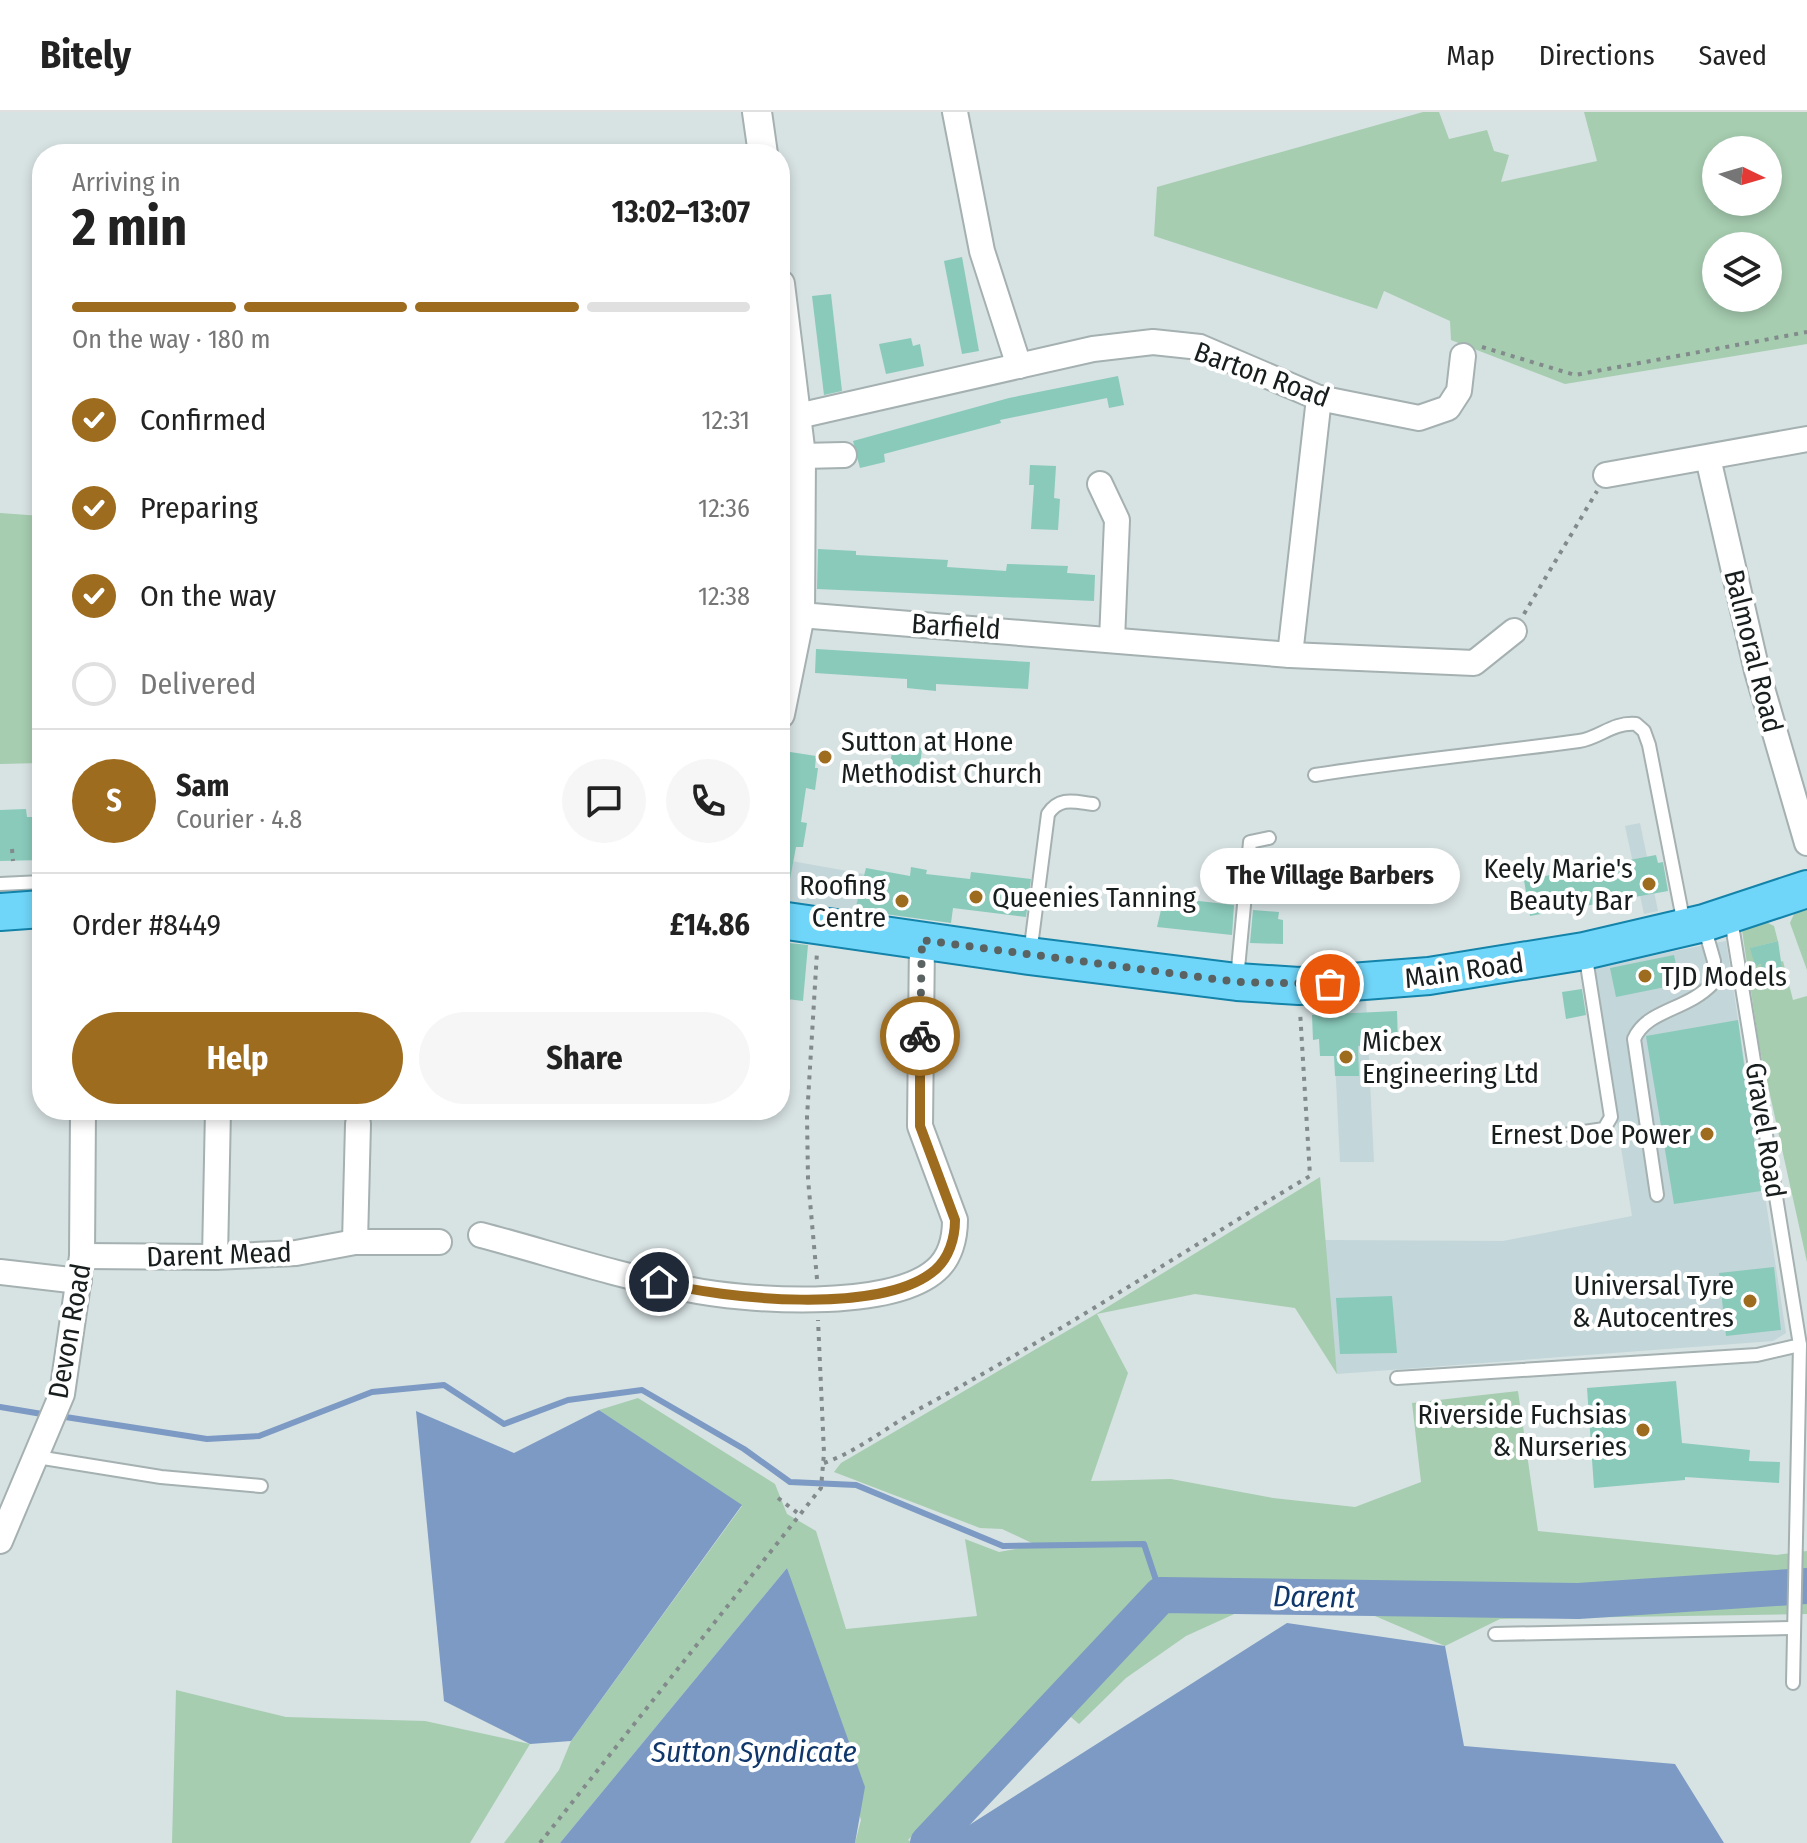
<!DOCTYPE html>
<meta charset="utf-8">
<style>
body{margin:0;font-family:"Fira Sans Condensed",sans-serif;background:#f6f6f6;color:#222;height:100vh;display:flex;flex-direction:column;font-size:30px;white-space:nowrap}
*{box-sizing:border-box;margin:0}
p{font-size:26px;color:#767676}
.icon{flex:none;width:44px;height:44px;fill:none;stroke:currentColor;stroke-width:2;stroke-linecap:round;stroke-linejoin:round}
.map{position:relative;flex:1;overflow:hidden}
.sheet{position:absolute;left:32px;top:32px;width:758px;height:976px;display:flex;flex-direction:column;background:#fff;border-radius:32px;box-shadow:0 4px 12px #0003}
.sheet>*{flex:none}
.needle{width:52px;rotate:95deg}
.controls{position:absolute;left:1702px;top:24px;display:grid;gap:16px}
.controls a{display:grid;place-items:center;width:80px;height:80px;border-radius:50%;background:#fff;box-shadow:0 4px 12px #0003;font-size:40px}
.pin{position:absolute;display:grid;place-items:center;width:68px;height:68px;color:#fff;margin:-34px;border:4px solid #fff;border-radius:50%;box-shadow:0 2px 8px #0007}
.courier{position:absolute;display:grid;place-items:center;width:80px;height:80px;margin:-40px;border:6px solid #9d6c1f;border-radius:50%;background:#fff;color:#222;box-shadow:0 2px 10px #0007}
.bubble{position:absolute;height:56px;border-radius:28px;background:#fff;box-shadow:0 4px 12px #0003;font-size:26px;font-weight:700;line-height:56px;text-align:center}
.head em{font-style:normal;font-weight:700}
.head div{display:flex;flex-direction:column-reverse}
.head{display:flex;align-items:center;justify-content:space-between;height:136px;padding:0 40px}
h1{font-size:52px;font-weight:700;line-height:60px}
.bar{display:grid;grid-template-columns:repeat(4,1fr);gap:12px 8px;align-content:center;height:96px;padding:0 40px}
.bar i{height:10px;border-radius:6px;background:#e0e0e0}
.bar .on{background:#9d6c1f}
.bar p{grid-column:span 4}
.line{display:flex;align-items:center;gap:20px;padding:0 40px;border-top:2px solid #e0e0e0}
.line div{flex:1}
.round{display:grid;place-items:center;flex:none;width:84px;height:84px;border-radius:42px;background:#f6f6f6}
ol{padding:0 40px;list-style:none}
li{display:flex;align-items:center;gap:24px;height:88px}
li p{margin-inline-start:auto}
li .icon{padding:8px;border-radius:50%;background:#9d6c1f;color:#fff;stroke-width:4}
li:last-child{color:#767676}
li i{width:44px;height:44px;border:4px solid #e0e0e0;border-radius:50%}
.button{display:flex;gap:16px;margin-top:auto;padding:16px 40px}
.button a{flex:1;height:92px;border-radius:48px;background:#9d6c1f;color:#fff;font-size:32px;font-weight:700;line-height:92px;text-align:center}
.button a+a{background:#f6f6f6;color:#222}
header{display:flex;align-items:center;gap:48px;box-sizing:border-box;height:112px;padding:0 40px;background:#fff;border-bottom:2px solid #e0e0e0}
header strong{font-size:38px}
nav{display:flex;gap:44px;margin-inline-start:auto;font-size:28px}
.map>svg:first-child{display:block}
.built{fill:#c3d6d9}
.green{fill:#a6cdb0;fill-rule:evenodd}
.water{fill:#7c9ac3}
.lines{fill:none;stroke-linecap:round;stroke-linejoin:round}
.stream{stroke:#7c9ac3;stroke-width:6}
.river{stroke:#7c9ac3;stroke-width:36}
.building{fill:#89cabb}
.service-casing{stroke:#a5b0b1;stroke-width:16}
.minor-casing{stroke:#a5b0b1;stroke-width:28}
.tertiary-casing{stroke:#a5b0b1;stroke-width:32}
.primary-casing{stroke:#1383a9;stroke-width:40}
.path{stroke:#828a8b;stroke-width:4;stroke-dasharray:4 6;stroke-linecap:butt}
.service{stroke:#fff;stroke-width:12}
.minor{stroke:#fff;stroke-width:24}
.tertiary{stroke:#fff;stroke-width:28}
.primary{stroke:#70d6f9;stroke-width:36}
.done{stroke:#5b6262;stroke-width:8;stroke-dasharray:0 14.4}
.route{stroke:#9d6c1f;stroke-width:10}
.poi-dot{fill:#9d6c1f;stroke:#fff;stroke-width:3}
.labels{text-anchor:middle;stroke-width:8;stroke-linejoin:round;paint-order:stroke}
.street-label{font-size:28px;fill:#181d1d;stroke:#fff}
.poi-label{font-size:28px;fill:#181d1d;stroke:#fff;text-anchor:end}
.water-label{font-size:30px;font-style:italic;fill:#0f376b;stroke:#fff}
</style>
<header>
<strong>Bitely</strong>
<nav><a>Map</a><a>Directions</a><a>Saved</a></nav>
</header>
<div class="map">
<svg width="1807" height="1731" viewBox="0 0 1807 1731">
<rect width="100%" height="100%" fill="#d7e2e3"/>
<g class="built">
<path d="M 1640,711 L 1658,799 L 1644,802 L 1625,714 Z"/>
<path d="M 780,747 L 864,762 L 855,803 L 780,790 Z"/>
<path d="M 1726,829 L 1786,1221 L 1773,1229 L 1337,1262 L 1324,1128 L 1503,1129 L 1632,1104 L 1592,855 Z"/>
<path d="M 1332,887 L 1366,887 L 1374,1050 L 1340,1050 Z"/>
</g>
<g class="green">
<path d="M 1423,0 L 1439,0 L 1449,27 L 1487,18 L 1494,39 L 1509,43 L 1501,70 L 1597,49 L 1584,0 L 1807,0 L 1807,232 L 1565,272 L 1451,228 L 1450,209 L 1384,179 L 1377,197 L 1154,124 L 1157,75 ZM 1716,38 L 1768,38 L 1768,90 L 1716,90 ZM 1716,134 L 1768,134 L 1768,186 L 1716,186 Z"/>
<path d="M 0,401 L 42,404 L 42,651 L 0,652 Z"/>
<path d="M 1807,797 L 1807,858 L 1790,811 L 1794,802 Z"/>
<path d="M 1768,811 L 1774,814 L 1793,888 L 1807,884 L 1807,1150 L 1759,933 L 1742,818 ZM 1778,829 L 1783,849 L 1755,853 L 1751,836 Z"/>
<path d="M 1320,1065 L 1337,1262 L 1295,1196 L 1195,1182 L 1097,1202 L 1128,1261 L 1091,1369 L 1171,1367 L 1273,1386 L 1355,1395 L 1421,1370 L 1412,1291 L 1518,1279 L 1538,1419 L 1777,1443 L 1807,1439 L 1807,1502 L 1500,1507 L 1445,1534 L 1340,1489 L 1254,1493 L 1186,1524 L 1126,1566 L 1079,1612 L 1048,1585 L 908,1728 L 913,1731 L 855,1731 L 861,1708 L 787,1456 L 560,1731 L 504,1731 L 559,1658 L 571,1629 L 742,1394 L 599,1298 L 638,1286 L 775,1372 L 787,1402 L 816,1419 L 846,1517 L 977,1504 L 965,1427 L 999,1440 L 1036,1433 L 1002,1417 L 980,1416 L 834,1360 L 841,1351 L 1096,1202 Z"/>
<path d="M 176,1578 L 286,1605 L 425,1609 L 530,1632 L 470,1731 L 172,1731 Z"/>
</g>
<g class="water">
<path d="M 599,1298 L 742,1393 L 571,1629 L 530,1632 L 444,1589 L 416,1299 L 514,1341 Z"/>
<path d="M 787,1456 L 865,1675 L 855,1731 L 560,1731 Z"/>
<path d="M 1287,1511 L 1445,1534 L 1464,1634 L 1675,1652 L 1724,1731 L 941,1731 Z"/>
</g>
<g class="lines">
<g class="stream">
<path d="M 0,1295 L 48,1303"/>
<path d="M 59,1304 L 207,1327 L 259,1324 L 372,1280 L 444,1273 L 504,1312 L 568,1288 L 642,1278 L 744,1337 L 790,1370 L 856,1373 L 1003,1434 L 1144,1432 L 1161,1483"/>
</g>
<path class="river" d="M 928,1731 L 1161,1483 L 1578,1489 L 1807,1474"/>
</g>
<g class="building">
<path d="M 962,145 L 979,239 L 962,242 L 944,149 Z"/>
<path d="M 831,182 L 842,279 L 824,283 L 812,184 Z"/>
<path d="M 911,226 L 913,234 L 920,232 L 924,254 L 886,262 L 879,232 Z"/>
<path d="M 1118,264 L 1124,293 L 1109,296 L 1107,286 L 1000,308 L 1001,311 L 884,342 L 885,350 L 860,356 L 853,329 L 1009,286 Z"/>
<path d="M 1030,353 L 1056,354 L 1054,386 L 1060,387 L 1058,418 L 1031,417 L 1034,373 L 1029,373 Z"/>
<path d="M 818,437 L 856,439 L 856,443 L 948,448 L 947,455 L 1006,459 L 1007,452 L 1068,454 L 1067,461 L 1095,463 L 1094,489 L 817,477 Z"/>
<path d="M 816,537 L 1030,550 L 1028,577 L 936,572 L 936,579 L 907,576 L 907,567 L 815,561 Z"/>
<path d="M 893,632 L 922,636 L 919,664 L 889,660 Z"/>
<path d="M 784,639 L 816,644 L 815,656 L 818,656 L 815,678 L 806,676 L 801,710 L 807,711 L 803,735 L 796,735 L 788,778 L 780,777 L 780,665 Z"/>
<path d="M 26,697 L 27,705 L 42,705 L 42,748 L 0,749 L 0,698 Z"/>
<path d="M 1656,743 L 1658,751 L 1663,750 L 1668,779 L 1530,804 L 1524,768 Z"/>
<path d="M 911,755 L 927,758 L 926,762 L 970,767 L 971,760 L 1031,767 L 1026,805 L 953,796 L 951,811 L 855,798 L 866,756 L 910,764 Z"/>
<path d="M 1164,785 L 1234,793 L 1232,823 L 1157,815 Z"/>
<path d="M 1253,798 L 1279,800 L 1278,807 L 1283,808 L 1283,832 L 1250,831 Z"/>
<path d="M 1778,829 L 1783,863 L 1765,868 L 1761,852 L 1755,854 L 1750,836 Z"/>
<path d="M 789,831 L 808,833 L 803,889 L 787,887 L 790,861 L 780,861 L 780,833 Z"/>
<path d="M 1674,843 L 1680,872 L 1616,885 L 1610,856 Z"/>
<path d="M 1582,877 L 1586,903 L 1566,907 L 1562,880 Z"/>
<path d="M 1397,899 L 1398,931 L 1358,934 L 1359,964 L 1335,964 L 1334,944 L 1320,944 L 1319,927 L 1313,928 L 1312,903 Z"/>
<path d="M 1738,908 L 1761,1079 L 1674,1092 L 1646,924 Z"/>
<path d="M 1774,1155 L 1781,1218 L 1726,1224 L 1719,1161 Z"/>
<path d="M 1392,1184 L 1397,1241 L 1340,1242 L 1336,1186 Z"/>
<path d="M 1676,1269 L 1682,1331 L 1750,1338 L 1749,1349 L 1780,1350 L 1779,1371 L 1685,1365 L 1685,1368 L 1594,1376 L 1587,1276 Z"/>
</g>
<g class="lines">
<defs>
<g id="service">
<path d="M 1315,663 C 1403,649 1491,641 1579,629 C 1600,626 1612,610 1636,612 L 1644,619 L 1649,633 L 1684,812"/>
<path d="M 0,772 L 42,770"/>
<path d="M 1030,842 L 1048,702 C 1060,684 1075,690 1093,692"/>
<path d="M 1237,867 L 1250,730 L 1269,726"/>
<path d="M 1537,1027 L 1604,1017 L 1611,1005 L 1585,840"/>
<path d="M 1657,1083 L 1634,927 C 1647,897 1687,899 1713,871 L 1714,849 L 1704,814"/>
<path d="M 1397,1266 L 1757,1243 L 1800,1233 L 1731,807"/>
<path d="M 37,1345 L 161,1365 L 261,1374"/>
<path d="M 1495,1522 L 1792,1516"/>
<path d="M 1793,1571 L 1800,1233"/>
</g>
<g id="minor">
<path d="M 955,0 L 982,139 L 1019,254"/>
<path d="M 798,304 L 1093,237 L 1153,230 L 1200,235 L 1319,286 L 1419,306 L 1448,296 L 1459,279 L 1463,244"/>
<path d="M 801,344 L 844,343"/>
<path d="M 1708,346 L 1757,559 L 1807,731"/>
<path d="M 1606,363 L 1807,327"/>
<path d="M 1100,372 L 1117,408 L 1112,528"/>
<path d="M 800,503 L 1290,543 L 1474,551 L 1514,519"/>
<path d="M 1290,543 L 1319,286"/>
<path d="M 481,1123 C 549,1141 618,1164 687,1177 C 744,1189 890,1199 936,1158 C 950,1146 955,1126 955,1108 L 920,1014 L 922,828"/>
<path d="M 355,1130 L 358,1012"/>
<path d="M 82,1144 L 215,1145 L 296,1141 L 355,1130 L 439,1130"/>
<path d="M 215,1145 L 218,998"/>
<path d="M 0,1160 L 79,1169"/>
<path d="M 0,1429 L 62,1282 L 82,1144 L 83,998"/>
</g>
<g id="tertiary">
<path d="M 757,0 L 763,42"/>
<path d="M 780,172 L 801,344 L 800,503 L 780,602"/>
</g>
<g id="primary">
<path d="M 0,800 L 42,797"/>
<path d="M 780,808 L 1029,844 L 1237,870 L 1299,874 L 1429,864 L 1584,839 L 1704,811 L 1807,777"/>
</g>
</defs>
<use href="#service" class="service-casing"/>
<use href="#minor" class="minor-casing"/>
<use href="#tertiary" class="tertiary-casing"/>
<use href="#primary" class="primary-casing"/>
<g class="path">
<path d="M 1482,235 L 1575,263 L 1807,220"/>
<path d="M 1524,502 L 1597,379"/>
<path d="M 12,737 L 13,749"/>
<path d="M 35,737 L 36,748"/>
<path d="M 817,1167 L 808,1067 L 807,1005 L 817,840"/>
<path d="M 824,1351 C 858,1339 887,1315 919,1297 C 1052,1226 1180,1141 1310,1064 L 1300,899"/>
<path d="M 778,1386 L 799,1402"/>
<path d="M 540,1731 L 821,1376 L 824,1341 L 818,1208"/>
</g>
<use href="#service" class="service"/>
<use href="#minor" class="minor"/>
<use href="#tertiary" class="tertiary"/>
<use href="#primary" class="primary"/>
</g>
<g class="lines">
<path class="done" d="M 920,924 L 922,828 L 1237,870 L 1330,872"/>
<path class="route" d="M 659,1170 C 723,1187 882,1204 935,1158 C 949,1146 955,1126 955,1108 L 920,1014 L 920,924"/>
</g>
<g class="poi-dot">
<circle cx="825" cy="645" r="8"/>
<circle cx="1649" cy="772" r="8"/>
<circle cx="976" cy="785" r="8"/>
<circle cx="902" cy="789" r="8"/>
<circle cx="1645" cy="864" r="8"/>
<circle cx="1346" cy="945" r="8"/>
<circle cx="1707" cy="1022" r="8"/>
<circle cx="1750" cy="1189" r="8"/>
<circle cx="1643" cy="1318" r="8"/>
</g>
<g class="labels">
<g class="street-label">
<text transform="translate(1262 262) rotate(20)" y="10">Barton Road</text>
<text transform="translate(956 514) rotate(4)" y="10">Barfield</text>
<text transform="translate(1754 539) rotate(76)" y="10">Balmoral Road</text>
<text transform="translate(1464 858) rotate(-8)" y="10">Main Road</text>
<text transform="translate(1766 1018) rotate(81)" y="10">Gravel Road</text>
<text transform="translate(219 1142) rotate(-2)" y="10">Darent Mead</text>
<text transform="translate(69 1219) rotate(-80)" y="10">Devon Road</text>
</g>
<g class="poi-label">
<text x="841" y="639" text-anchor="start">Sutton at Hone<tspan x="841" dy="32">Methodist Church</tspan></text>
<text x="1633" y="766">Keely Marie's<tspan x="1633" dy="32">Beauty Bar</tspan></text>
<text x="886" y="783">Roofing<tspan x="886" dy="32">Centre</tspan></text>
<text x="992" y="795" text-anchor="start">Queenies Tanning</text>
<text x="1661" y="874" text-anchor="start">TJD Models</text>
<text x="1362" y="939" text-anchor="start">Micbex<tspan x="1362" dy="32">Engineering Ltd</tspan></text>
<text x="1691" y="1032">Ernest Doe Power</text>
<text x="1734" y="1183">Universal Tyre<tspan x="1734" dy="32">&amp; Autocentres</tspan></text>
<text x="1627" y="1312">Riverside Fuchsias<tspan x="1627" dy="32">&amp; Nurseries</tspan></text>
</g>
<g class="water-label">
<text transform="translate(1314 1485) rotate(1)" y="10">Darent</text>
<text x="754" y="1650">Sutton Syndicate</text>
</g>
</g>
</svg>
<div class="controls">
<a><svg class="needle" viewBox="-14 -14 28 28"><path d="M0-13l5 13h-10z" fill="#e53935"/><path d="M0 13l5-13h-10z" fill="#767676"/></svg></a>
<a><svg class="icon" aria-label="layers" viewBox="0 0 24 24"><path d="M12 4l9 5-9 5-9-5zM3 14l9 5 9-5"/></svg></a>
</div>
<div class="pin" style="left:1330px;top:872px;background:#ea580c"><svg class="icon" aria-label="bag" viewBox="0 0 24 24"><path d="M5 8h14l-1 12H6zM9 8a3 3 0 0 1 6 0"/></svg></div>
<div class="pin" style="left:659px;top:1170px;background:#1f2937"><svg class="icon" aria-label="home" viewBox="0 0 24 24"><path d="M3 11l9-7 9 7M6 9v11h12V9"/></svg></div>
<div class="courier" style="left:920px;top:924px"><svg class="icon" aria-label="bike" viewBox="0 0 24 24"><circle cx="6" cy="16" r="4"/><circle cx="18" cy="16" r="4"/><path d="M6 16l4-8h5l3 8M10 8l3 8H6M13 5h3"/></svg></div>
<div class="bubble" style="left:1200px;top:736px;width:260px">The Village Barbers</div>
<section class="sheet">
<div class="head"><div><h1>2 min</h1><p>Arriving in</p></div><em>13:02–13:07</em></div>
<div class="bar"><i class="on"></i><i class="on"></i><i class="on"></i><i></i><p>On the way · 180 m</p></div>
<ol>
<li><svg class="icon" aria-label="check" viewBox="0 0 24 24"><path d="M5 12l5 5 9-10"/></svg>Confirmed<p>12:31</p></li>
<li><svg class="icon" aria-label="check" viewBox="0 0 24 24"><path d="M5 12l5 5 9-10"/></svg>Preparing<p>12:36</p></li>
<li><svg class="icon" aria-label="check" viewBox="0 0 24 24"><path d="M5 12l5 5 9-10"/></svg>On the way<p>12:38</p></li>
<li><i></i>Delivered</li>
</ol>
<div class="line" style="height:144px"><b class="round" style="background:#9d6c1f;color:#fff">S</b><div><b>Sam</b><p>Courier · 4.8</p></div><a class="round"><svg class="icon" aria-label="chat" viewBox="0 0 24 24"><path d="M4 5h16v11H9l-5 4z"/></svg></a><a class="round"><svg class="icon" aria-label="phone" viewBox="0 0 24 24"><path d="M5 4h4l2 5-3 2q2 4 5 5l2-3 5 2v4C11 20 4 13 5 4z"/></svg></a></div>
<div class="line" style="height:104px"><div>Order #8449</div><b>£14.86</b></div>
<div class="button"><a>Help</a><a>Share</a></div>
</section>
</div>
